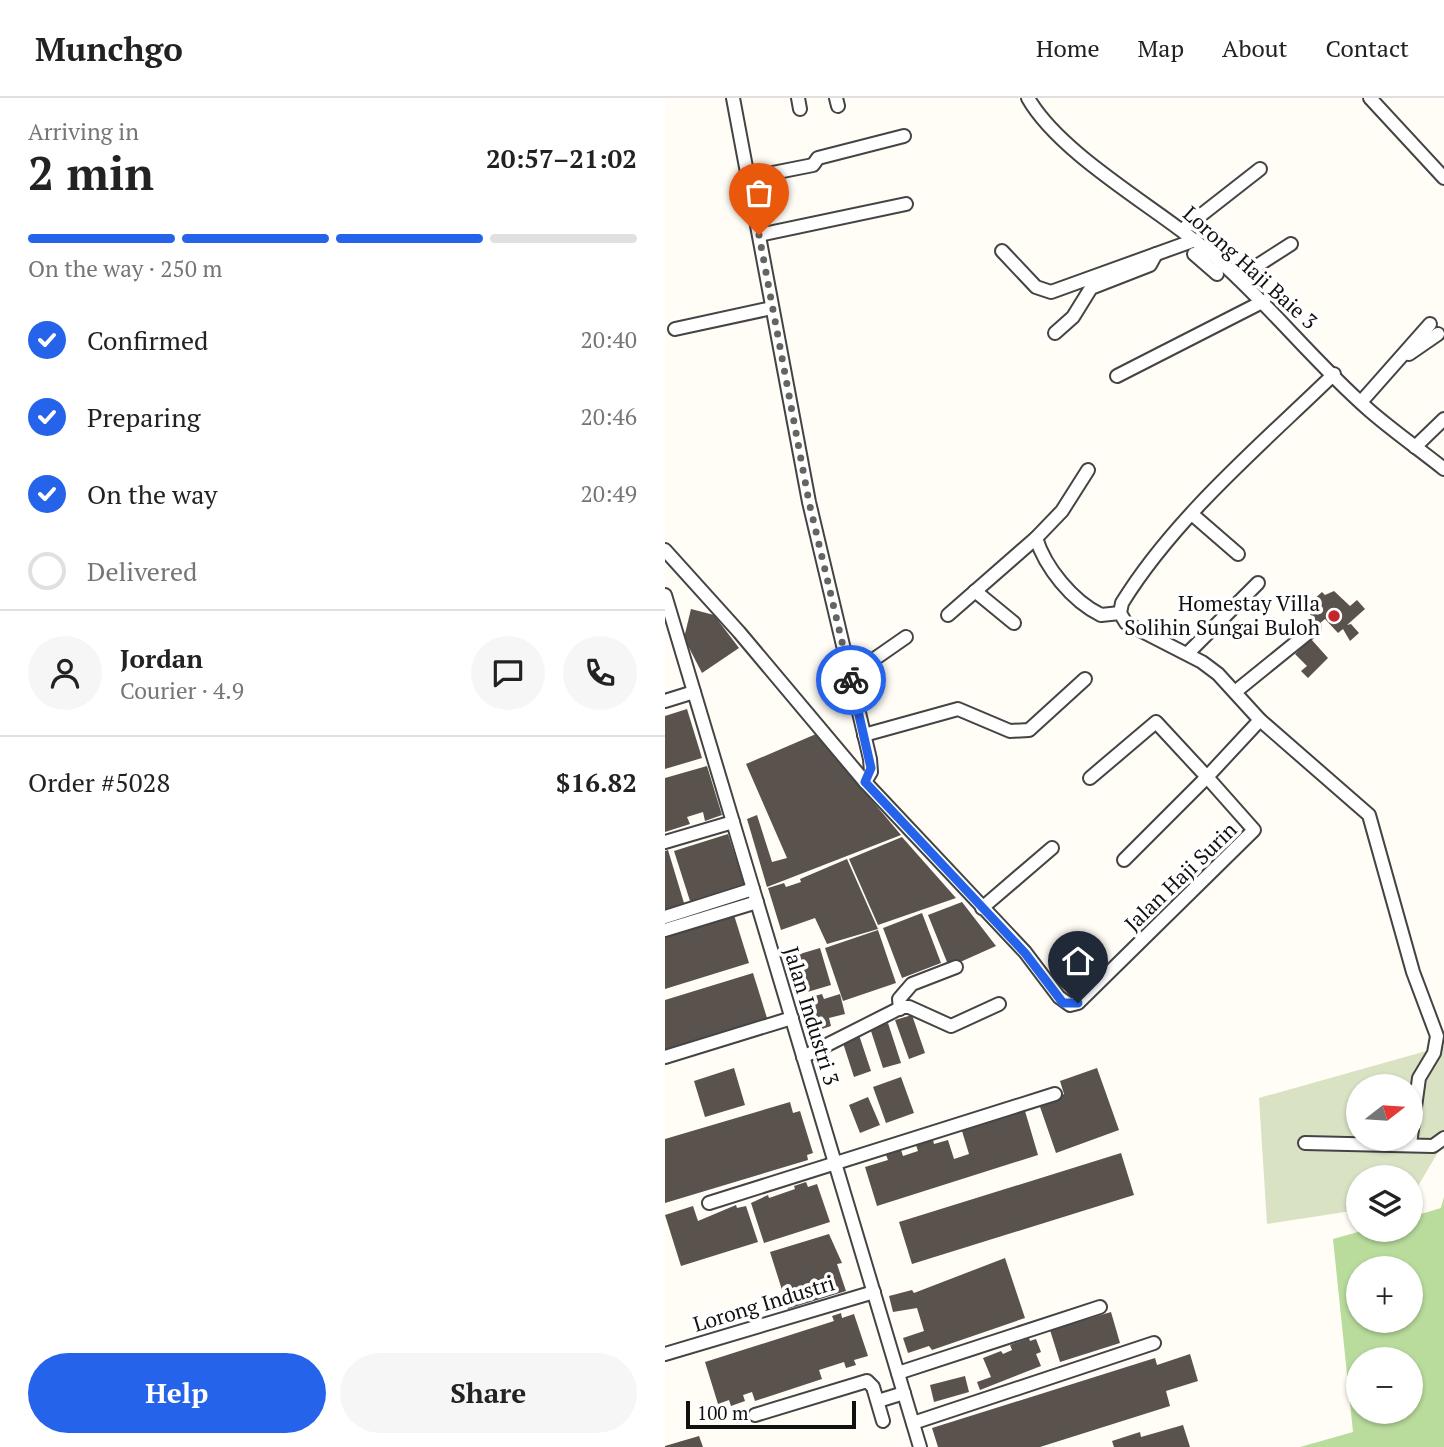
<!DOCTYPE html>
<meta charset="utf-8">
<style>
body{margin:0;font-family:"PT Serif",serif;background:#f6f6f6;color:#222;height:100vh;display:flex;flex-direction:column;font-size:26px;white-space:nowrap}
*{box-sizing:border-box;margin:0}
p{font-size:23px;color:#767676}
.icon{flex:none;width:38px;height:38px;fill:none;stroke:currentColor;stroke-width:2;stroke-linecap:round;stroke-linejoin:round}
.map{position:relative;flex:1;overflow:hidden}
.sheet{display:flex;flex-direction:column;background:#fff;width:665px}
.sheet>*{flex:none}
.needle{width:46px;rotate:73deg}
.buttons{position:absolute;left:681px;top:976px;display:grid;gap:14px}
.buttons a{display:grid;place-items:center;width:77px;height:77px;border-radius:50%;background:#fff;box-shadow:0 2px 5px #0004;font-size:35px}
.scale{position:absolute;left:21px;bottom:18px;width:170px;box-sizing:border-box;padding-left:7px;border:4px solid #111;border-top:0;font-size:19px;line-height:24px;white-space:nowrap;color:#111;-webkit-text-stroke:5px #fff;paint-order:stroke}
.pin{position:absolute;display:grid;place-items:center;width:60px;height:60px;color:#fff;margin:-72px -30px;border-radius:50% 50% 50% 0;rotate:-45deg;box-shadow:0 0 7px #0007}
.pin .icon{rotate:45deg}
.courier{position:absolute;display:grid;place-items:center;width:70px;height:70px;margin:-35px;border:5px solid #2563eb;border-radius:50%;background:#fff;color:#222;box-shadow:0 2px 9px #0007}
.overview em{font-style:normal;font-weight:700}
.overview div{display:flex;flex-direction:column-reverse}
.overview{display:flex;align-items:center;justify-content:space-between;height:119px;padding:0 28px}
h1{font-size:46px;font-weight:700;line-height:52px}
.bar{display:grid;grid-template-columns:repeat(4,1fr);gap:10px 7px;align-content:center;height:84px;padding:0 28px}
.bar i{height:9px;border-radius:5px;background:#e0e0e0}
.bar .selected{background:#2563eb}
.bar p{grid-column:span 4}
.line{display:flex;align-items:center;gap:18px;padding:0 28px;border-top:2px solid #e0e0e0}
.line div{flex:1}
.round{display:grid;place-items:center;flex:none;width:74px;height:74px;border-radius:37px;background:#f6f6f6}
ol{padding:0 28px;list-style:none}
li{display:flex;align-items:center;gap:21px;height:77px}
li p{margin-inline-start:auto}
li .icon{padding:7px;border-radius:50%;background:#2563eb;color:#fff;stroke-width:4}
li:last-child{color:#767676}
li i{width:38px;height:38px;border:4px solid #e0e0e0;border-radius:50%}
.action{display:flex;gap:14px;margin-top:auto;padding:14px 28px}
.action a{flex:1;height:80px;border-radius:42px;background:#2563eb;color:#fff;font-size:28px;font-weight:700;line-height:80px;text-align:center}
.action a+a{background:#f6f6f6;color:#222}
header{display:flex;align-items:center;gap:42px;box-sizing:border-box;height:98px;padding:0 35px;background:#fff;border-bottom:2px solid #e0e0e0}
header strong{font-size:33px}
nav{display:flex;gap:38px;margin-inline-start:auto;font-size:24px}
main{display:flex;flex:1;min-height:0}
.map>svg:first-child{display:block}
.forest{fill:#b9dc9c;fill-rule:evenodd}
.cemetery{fill:#d9e3c4;fill-rule:evenodd}
.building{fill:#5a524d}
.lines{fill:none;stroke-linecap:round;stroke-linejoin:round}
.minor-casing{stroke:#444;stroke-width:16}
.minor{stroke:#fff;stroke-width:12}
.done{stroke:#646461;stroke-width:7;stroke-dasharray:0 12.6}
.route{stroke:#2563eb;stroke-width:9}
.poi-dot{fill:#c4262e;stroke:#fff;stroke-width:2.5}
.labels{text-anchor:middle;stroke-width:7;stroke-linejoin:round;paint-order:stroke}
.street-label{font-size:21px;fill:#111;stroke:#fff}
.poi-label{font-size:21px;fill:#111;stroke:#fff;text-anchor:end}
</style>
<header>
<strong>Munchgo</strong>
<nav><a>Home</a><a>Map</a><a>About</a><a>Contact</a></nav>
</header>
<main>
<section class="sheet">
<div class="overview"><div><h1>2 min</h1><p>Arriving in</p></div><em>20:57–21:02</em></div>
<div class="bar"><i class="selected"></i><i class="selected"></i><i class="selected"></i><i></i><p>On the way · 250 m</p></div>
<ol>
<li><svg class="icon" aria-label="check" viewBox="0 0 24 24"><path d="M5 12l5 5 9-10"/></svg>Confirmed<p>20:40</p></li>
<li><svg class="icon" aria-label="check" viewBox="0 0 24 24"><path d="M5 12l5 5 9-10"/></svg>Preparing<p>20:46</p></li>
<li><svg class="icon" aria-label="check" viewBox="0 0 24 24"><path d="M5 12l5 5 9-10"/></svg>On the way<p>20:49</p></li>
<li><i></i>Delivered</li>
</ol>
<div class="line" style="height:126px"><a class="round"><svg class="icon" aria-label="person" viewBox="0 0 24 24"><circle cx="12" cy="8" r="4"/><path d="M4 21q1-7 8-7t8 7"/></svg></a><div><b>Jordan</b><p>Courier · 4.9</p></div><a class="round"><svg class="icon" aria-label="chat" viewBox="0 0 24 24"><path d="M4 5h16v11H9l-5 4z"/></svg></a><a class="round"><svg class="icon" aria-label="phone" viewBox="0 0 24 24"><path d="M5 4h4l2 5-3 2q2 4 5 5l2-3 5 2v4C11 20 4 13 5 4z"/></svg></a></div>
<div class="line" style="height:91px"><div>Order #5028</div><b>$16.82</b></div>
<div class="action"><a>Help</a><a>Share</a></div>
</section>
<div class="map">
<svg width="779" height="1349" viewBox="0 0 779 1349">
<rect width="100%" height="100%" fill="#fffdf5"/>
<path class="forest" d="M 779,1099 L 779,1349 L 635,1349 L 688,1334 L 668,1141 L 700,1132 L 746,1132 L 746,1119 L 776,1110 ZM 693,1171 L 746,1171 L 746,1223 L 693,1223 ZM 693,1262 L 746,1262 L 746,1314 L 693,1314 Z"/>
<path class="cemetery" d="M 779,948 L 779,1044 L 746,1100 L 746,1080 L 693,1080 L 693,1112 L 602,1126 L 594,1000 ZM 693,989 L 746,989 L 746,1041 L 693,1041 Z"/>
<g class="building">
<path d="M 669,493 L 685,508 L 692,502 L 700,511 L 682,527 L 686,526 L 694,535 L 685,543 L 678,531 L 673,535 L 660,521 L 654,526 L 644,515 L 649,510 L 647,503 L 657,494 L 660,497 Z"/>
<path d="M 26,511 L 49,517 L 74,550 L 37,575 L 19,540 Z"/>
<path d="M 646,541 L 663,560 L 643,580 L 636,573 L 642,568 L 630,556 Z"/>
<path d="M 22,611 L 37,660 L 0,671 L 0,618 Z"/>
<path d="M 151,636 L 236,737 L 102,789 L 82,721 L 92,717 L 107,764 L 122,760 L 81,666 Z"/>
<path d="M 42,668 L 57,717 L 40,723 L 38,714 L 22,719 L 25,726 L 0,734 L 0,680 Z"/>
<path d="M 63,736 L 79,786 L 25,803 L 9,753 Z"/>
<path d="M 237,739 L 291,800 L 213,827 L 184,761 Z"/>
<path d="M 3,752 L 19,805 L 0,811 L 0,753 Z"/>
<path d="M 182,761 L 213,831 L 162,846 L 150,820 L 116,832 L 103,790 L 119,785 L 121,789 L 136,784 L 135,781 Z"/>
<path d="M 297,804 L 331,848 L 284,869 L 263,817 Z"/>
<path d="M 257,815 L 276,865 L 237,880 L 218,830 Z"/>
<path d="M 69,817 L 84,865 L 0,891 L 0,839 Z"/>
<path d="M 213,832 L 231,885 L 178,903 L 160,850 Z"/>
<path d="M 155,850 L 166,887 L 139,895 L 128,858 Z"/>
<path d="M 88,875 L 102,920 L 0,952 L 0,902 Z"/>
<path d="M 157,896 L 159,901 L 175,896 L 180,916 L 164,920 L 166,928 L 148,934 L 139,901 Z"/>
<path d="M 247,917 L 260,955 L 244,961 L 230,922 Z"/>
<path d="M 223,925 L 236,965 L 218,970 L 205,930 Z"/>
<path d="M 194,937 L 206,973 L 189,979 L 177,942 Z"/>
<path d="M 69,970 L 80,1007 L 40,1019 L 29,983 Z"/>
<path d="M 432,970 L 454,1032 L 391,1055 L 374,1006 L 399,996 L 395,983 Z"/>
<path d="M 236,979 L 249,1015 L 221,1025 L 208,989 Z"/>
<path d="M 203,999 L 215,1027 L 195,1035 L 184,1007 Z"/>
<path d="M 125,1004 L 128,1015 L 135,1013 L 148,1055 L 142,1057 L 143,1062 L 0,1105 L 0,1041 Z"/>
<path d="M 360,1013 L 373,1057 L 212,1108 L 200,1069 L 223,1062 L 221,1057 L 236,1052 L 238,1058 L 253,1053 L 251,1047 L 268,1042 L 269,1046 L 283,1042 L 289,1061 L 304,1056 L 297,1033 Z"/>
<path d="M 456,1055 L 469,1097 L 247,1166 L 234,1124 Z"/>
<path d="M 141,1084 L 143,1089 L 152,1086 L 165,1124 L 99,1145 L 86,1105 L 103,1097 L 104,1100 L 130,1091 L 129,1088 Z"/>
<path d="M 71,1107 L 72,1110 L 81,1108 L 93,1144 L 16,1168 L 0,1117 L 28,1108 L 33,1123 Z"/>
<path d="M 164,1136 L 177,1165 L 172,1166 L 181,1193 L 123,1211 L 105,1154 Z"/>
<path d="M 340,1160 L 360,1220 L 267,1252 L 264,1248 L 243,1255 L 238,1240 L 259,1233 L 252,1210 L 228,1214 L 224,1198 L 247,1192 L 249,1195 Z"/>
<path d="M 446,1214 L 455,1245 L 395,1264 L 385,1232 Z"/>
<path d="M 176,1215 L 177,1220 L 189,1216 L 203,1258 L 189,1262 L 191,1267 L 181,1270 L 179,1264 L 154,1272 L 157,1281 L 90,1303 L 87,1294 L 78,1297 L 80,1303 L 66,1308 L 64,1302 L 53,1306 L 40,1264 L 169,1223 L 167,1218 Z"/>
<path d="M 364,1240 L 365,1243 L 371,1241 L 376,1254 L 371,1256 L 376,1268 L 315,1292 L 312,1284 L 326,1279 L 318,1260 L 336,1253 L 338,1256 L 347,1252 L 345,1247 Z"/>
<path d="M 525,1256 L 533,1283 L 501,1293 L 505,1308 L 375,1349 L 273,1349 L 267,1330 L 490,1260 L 492,1267 Z"/>
<path d="M 300,1278 L 304,1294 L 269,1304 L 265,1287 Z"/>
<path d="M 518,1327 L 525,1349 L 449,1349 L 447,1343 L 475,1334 L 476,1339 Z"/>
<path d="M 34,1338 L 38,1349 L 0,1349 L 0,1348 Z"/>
</g>
<g class="lines">
<defs>
<g id="minor">
<path d="M 68,0 L 144,404 L 205,661 L 206,674 L 200,684"/>
<path d="M 133,0 L 135,11"/>
<path d="M 171,0 L 173,8"/>
<path d="M 363,0 C 396,58 496,112 549,158 C 604,206 649,264 704,312 C 728,333 754,351 779,371"/>
<path d="M 705,0 L 779,80"/>
<path d="M 83,80 L 148,67 L 153,60 L 239,38"/>
<path d="M 517,132 L 595,71"/>
<path d="M 94,137 L 241,106"/>
<path d="M 337,153 L 371,189 L 386,194 L 530,142"/>
<path d="M 529,156 L 552,176"/>
<path d="M 573,180 L 626,146"/>
<path d="M 10,231 L 107,210"/>
<path d="M 390,235 L 408,219 L 426,190 L 485,167 L 491,156"/>
<path d="M 744,256 L 773,236"/>
<path d="M 452,278 L 599,203"/>
<path d="M 696,304 L 765,226"/>
<path d="M 750,349 L 779,321"/>
<path d="M 528,417 L 573,456"/>
<path d="M 371,440 L 397,413 L 423,372"/>
<path d="M 0,452 L 74,534 L 200,684 L 360,854 L 394,899 L 405,907 L 413,905 L 589,732 L 542,679 L 595,622 L 553,576 L 537,564 L 461,525 L 455,515 L 457,505 C 510,419 597,346 669,276"/>
<path d="M 310,493 L 349,525"/>
<path d="M 0,497 L 255,1349"/>
<path d="M 283,517 L 371,440 C 380,469 407,503 436,517 L 455,515"/>
<path d="M 523,555 L 593,485"/>
<path d="M 185,578 L 241,539"/>
<path d="M 570,594 L 649,530"/>
<path d="M 0,603 L 29,594"/>
<path d="M 595,622 L 704,717 L 748,874 L 772,938 L 769,955 L 754,980 L 745,1046"/>
<path d="M 199,637 L 293,611 L 345,633 L 364,632 L 420,581"/>
<path d="M 425,680 L 491,624 L 542,679 L 459,762"/>
<path d="M 0,744 L 68,724"/>
<path d="M 317,810 L 387,750"/>
<path d="M 0,819 L 88,791"/>
<path d="M 0,832 L 92,804"/>
<path d="M 235,911 L 234,901 L 247,886 L 291,869"/>
<path d="M 0,959 L 127,920"/>
<path d="M 138,959 L 237,909 L 244,909 L 286,928 L 334,906"/>
<path d="M 640,1045 L 768,1048 L 779,1040"/>
<path d="M 44,1105 L 390,996"/>
<path d="M 0,1256 L 209,1194"/>
<path d="M 233,1275 L 435,1209"/>
<path d="M 213,1303 L 239,1295"/>
<path d="M 90,1317 L 202,1283 L 208,1289 L 218,1323"/>
<path d="M 248,1325 L 489,1245"/>
</g>
</defs>
<use href="#minor" class="minor-casing"/>
<use href="#minor" class="minor"/>
</g>
<g class="lines">
<path class="done" d="M 94,137 L 144,404 L 186,582"/>
<path class="route" d="M 186,582 L 206,670 L 200,684 L 360,855 L 398,905 L 413,905"/>
</g>
<circle class="poi-dot" cx="669" cy="518" r="7"/>
<g class="labels">
<g class="street-label">
<text transform="translate(585 170) rotate(42)" y="7">Lorong Haji Baie 3</text>
<text transform="translate(516 779) rotate(-44)" y="7">Jalan Haji Surin</text>
<text transform="translate(146 918) rotate(73)" y="7">Jalan Industri 3</text>
<text transform="translate(99 1206) rotate(-17)" y="7">Lorong Industri</text>
</g>
<g class="poi-label">
<text x="655" y="513">Homestay Villa<tspan x="655" dy="24">Solihin Sungai Buloh</tspan></text>
</g>
</g>
</svg>
<div class="buttons">
<a><svg class="needle" viewBox="-14 -14 28 28"><path d="M0-13l5 13h-10z" fill="#e53935"/><path d="M0 13l5-13h-10z" fill="#767676"/></svg></a>
<a><svg class="icon" aria-label="layers" viewBox="0 0 24 24"><path d="M12 4l9 5-9 5-9-5zM3 14l9 5 9-5"/></svg></a>
<a>+</a>
<a>−</a>
</div>
<div class="scale">100 m</div>
<div class="pin" style="left:94px;top:137px;background:#ea580c"><svg class="icon" aria-label="bag" viewBox="0 0 24 24"><path d="M5 8h14l-1 12H6zM9 8a3 3 0 0 1 6 0"/></svg></div>
<div class="pin" style="left:413px;top:905px;background:#1f2937"><svg class="icon" aria-label="home" viewBox="0 0 24 24"><path d="M3 11l9-7 9 7M6 9v11h12V9"/></svg></div>
<div class="courier" style="left:186px;top:582px"><svg class="icon" aria-label="bike" viewBox="0 0 24 24"><circle cx="6" cy="16" r="4"/><circle cx="18" cy="16" r="4"/><path d="M6 16l4-8h5l3 8M10 8l3 8H6M13 5h3"/></svg></div>
</div>
</main>
